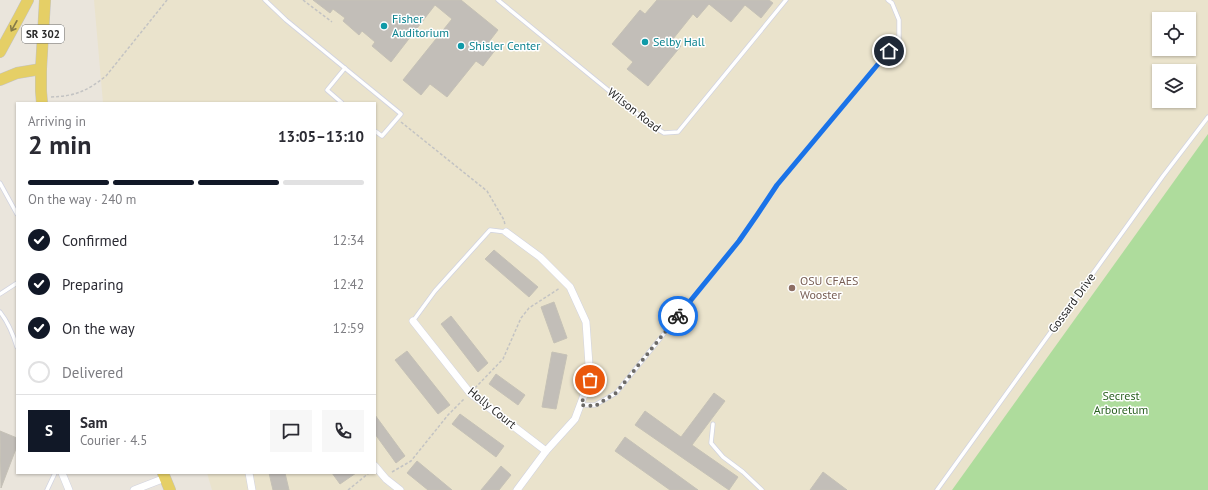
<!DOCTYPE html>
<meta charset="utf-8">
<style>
body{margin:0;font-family:"PT Sans",sans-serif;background:#f7f7f7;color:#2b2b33;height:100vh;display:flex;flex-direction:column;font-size:15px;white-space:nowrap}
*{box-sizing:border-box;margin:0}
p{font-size:13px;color:#7c7c81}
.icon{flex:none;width:22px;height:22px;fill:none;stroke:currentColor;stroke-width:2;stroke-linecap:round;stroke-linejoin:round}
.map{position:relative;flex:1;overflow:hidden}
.panel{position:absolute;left:16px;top:102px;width:360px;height:372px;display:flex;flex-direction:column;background:#fff;border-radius:0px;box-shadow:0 1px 3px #0004}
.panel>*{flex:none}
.fabs{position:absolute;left:1152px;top:12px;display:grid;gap:8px}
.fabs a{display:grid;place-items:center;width:44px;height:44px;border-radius:0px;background:#fff;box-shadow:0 1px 3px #0004;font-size:20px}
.pin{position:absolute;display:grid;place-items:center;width:34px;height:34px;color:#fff;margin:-17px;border:2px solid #fff;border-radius:50%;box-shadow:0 1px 4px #0007}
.courier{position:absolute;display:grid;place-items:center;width:40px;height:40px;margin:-20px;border:3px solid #1a73e8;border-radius:50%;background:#fff;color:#222;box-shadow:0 1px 5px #0007}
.overview em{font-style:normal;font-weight:700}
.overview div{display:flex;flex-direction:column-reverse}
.overview{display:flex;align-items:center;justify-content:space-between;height:68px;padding:0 12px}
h1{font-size:26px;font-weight:700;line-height:30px}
.bar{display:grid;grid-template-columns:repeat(4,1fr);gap:6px 4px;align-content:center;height:48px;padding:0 12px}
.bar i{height:5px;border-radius:3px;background:#e1e1e2}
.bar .active{background:#111827}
.bar p{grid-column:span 4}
.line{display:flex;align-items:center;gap:10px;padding:0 12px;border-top:1px solid #e1e1e2}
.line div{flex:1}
.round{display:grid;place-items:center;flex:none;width:42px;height:42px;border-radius:0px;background:#f7f7f7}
ol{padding:0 12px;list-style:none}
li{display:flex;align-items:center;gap:12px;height:44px}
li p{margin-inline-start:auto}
li .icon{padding:4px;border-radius:50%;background:#111827;color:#fff;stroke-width:4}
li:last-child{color:#7c7c81}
li i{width:22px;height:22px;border:2px solid #e1e1e2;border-radius:50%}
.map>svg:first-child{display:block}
.education{fill:#eae3cc;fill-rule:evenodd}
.green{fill:#aedc9c}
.building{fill:#c2beb8;stroke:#c5c1b6}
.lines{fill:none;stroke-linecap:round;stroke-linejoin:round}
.lane-casing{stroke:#d1d3e0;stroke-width:5}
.street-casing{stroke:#d1d3e0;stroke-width:8}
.primary-casing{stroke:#c3c3c3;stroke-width:12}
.path{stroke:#c3c3c3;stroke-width:1.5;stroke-dasharray:3 2;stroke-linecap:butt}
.lane{stroke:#fff;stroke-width:3.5}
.street{stroke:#fff;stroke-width:7}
.primary{stroke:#e5cf66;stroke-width:11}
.oneway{stroke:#877c48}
.done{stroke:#6d6b68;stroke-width:4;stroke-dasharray:0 7.2}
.route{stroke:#1a73e8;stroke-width:5}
.culture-dot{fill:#0f9aa8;stroke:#fff;stroke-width:1.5}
.education-dot{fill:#8d6e63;stroke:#fff;stroke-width:1.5}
.labels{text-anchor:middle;stroke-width:3;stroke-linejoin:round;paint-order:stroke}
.shield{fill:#fff;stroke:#696969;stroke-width:1}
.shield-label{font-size:11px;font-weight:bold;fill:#292929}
.culture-label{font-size:12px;fill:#0d838f;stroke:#fff;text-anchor:start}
.street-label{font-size:12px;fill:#292929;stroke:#fff}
.education-label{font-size:12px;fill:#785e54;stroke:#fff;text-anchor:start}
.park-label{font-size:12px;fill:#285f1f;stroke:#fff}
</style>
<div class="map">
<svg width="1208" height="490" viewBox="0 0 1208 490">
<rect width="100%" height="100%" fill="#eae5dc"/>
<path class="education" d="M 94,0 L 1208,0 L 1208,490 L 212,490 L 207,473 L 375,473 L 375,103 L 103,103 ZM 1159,19 L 1189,19 L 1189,49 L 1159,49 ZM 1159,71 L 1189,71 L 1189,101 L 1159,101 Z"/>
<path class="green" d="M 1208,134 L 1208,490 L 952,490 Z"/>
<g class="building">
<path d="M 313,0 L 461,0 L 498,30 L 488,43 L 496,49 L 483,66 L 476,61 L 447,97 L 430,84 L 421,95 L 403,80 L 452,19 L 435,5 L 391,62 L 372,46 L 375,42 L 362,31 L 359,35 L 343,21 L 345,18 L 333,9 L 330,13 Z"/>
<path d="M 657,0 L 769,0 L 773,3 L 761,18 L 745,5 L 731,22 L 709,4 L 697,18 L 693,14 L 673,39 L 681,46 L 648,86 L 627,69 L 633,62 L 612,44 L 640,10 L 645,14 Z"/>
<path d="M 494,250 L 538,287 L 529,297 L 485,259 Z"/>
<path d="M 554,302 L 567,338 L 554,343 L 541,307 Z"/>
<path d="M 451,316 L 488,363 L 478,372 L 441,324 Z"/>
<path d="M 407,351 L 450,405 L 438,414 L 395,360 Z"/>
<path d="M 552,352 L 567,355 L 556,409 L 542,407 Z"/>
<path d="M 496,374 L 525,395 L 518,405 L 489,384 Z"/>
<path d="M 714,393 L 725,401 L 692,445 L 738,477 L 729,490 L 635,425 L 645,411 L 681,437 Z"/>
<path d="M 460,414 L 504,446 L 496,457 L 452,424 Z"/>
<path d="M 375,415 L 405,456 L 396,463 L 375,434 Z"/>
<path d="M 0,431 L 17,438 L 17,446 L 1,488 Z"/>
<path d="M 625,437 L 698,490 L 670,490 L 615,451 Z"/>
<path d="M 417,461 L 452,490 L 428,490 L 407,473 Z"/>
<path d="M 501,466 L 511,475 L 499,490 L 481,490 Z"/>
<path d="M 823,472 L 847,490 L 810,490 Z"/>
<path d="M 269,473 L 285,473 L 289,490 L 273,490 Z"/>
<path d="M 332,473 L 356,473 L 340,484 Z"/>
</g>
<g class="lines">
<defs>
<g id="lane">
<path d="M 265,0 L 286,20 L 401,114 L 382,136 L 375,131"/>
<path d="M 498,0 L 651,125 L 664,133 L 678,132 L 786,0"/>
<path d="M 342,103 L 327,90 L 345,68"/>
<path d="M 0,183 L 17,214"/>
<path d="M 0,294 L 17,283"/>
<path d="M 0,312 C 8,322 13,334 17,347"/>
<path d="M 413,321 L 435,291 L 490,230 L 506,232"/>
<path d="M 581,405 L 595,405 L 616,393 L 739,241 L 757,215 L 777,185 L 899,39 L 899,20 L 892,3 L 888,0"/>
<path d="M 713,424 L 711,443 L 723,457 L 743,472 L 762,490"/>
<path d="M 47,490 L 55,473"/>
<path d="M 937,490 L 1163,176 L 1208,117"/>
</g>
<g id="street">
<path d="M 506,232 L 540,257 L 570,287 L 586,322 L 590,379 L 575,419 L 546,451 L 517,490"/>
<path d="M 413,321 L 470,393 L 546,451"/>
<path d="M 375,466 L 386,479 L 400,490"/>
<path d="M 62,473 L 69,490"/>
<path d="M 249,473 L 252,490"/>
<path d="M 134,490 L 165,478"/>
</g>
<g id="primary">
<path d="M 0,52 L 19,17 L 28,0"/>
<path d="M 0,80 L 17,73 L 41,69"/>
<path d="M 42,103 L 41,91 L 41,69 L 45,0"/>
<path d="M 163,473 L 170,490"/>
</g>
</defs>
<use href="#lane" class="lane-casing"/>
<use href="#street" class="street-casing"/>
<use href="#primary" class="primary-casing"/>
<g class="path">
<path d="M 303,0 L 332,22"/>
<path d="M 51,97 C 76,96 87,91 106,76 L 167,0"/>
<path d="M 401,122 L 487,191 L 504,220 L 505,225"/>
<path d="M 475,388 L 503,359 L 521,318 L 529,308 L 560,288"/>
<path d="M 392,472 L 411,461 L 448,415 L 464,399"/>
<path d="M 348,490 L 369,473 L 370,473"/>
</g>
<use href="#lane" class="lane"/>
<use href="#street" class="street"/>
<use href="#primary" class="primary"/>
</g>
<defs><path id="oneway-shaft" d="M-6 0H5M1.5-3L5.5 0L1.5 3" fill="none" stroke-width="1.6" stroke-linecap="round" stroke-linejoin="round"/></defs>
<use class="oneway" href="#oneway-shaft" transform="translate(14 26) rotate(119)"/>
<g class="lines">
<path class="done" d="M 590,380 L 581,405 L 595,406 L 616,393 L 678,316"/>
<path class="route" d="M 678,316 L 739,241 L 757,215 L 777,185 L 889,51"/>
</g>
<g class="culture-dot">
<circle cx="384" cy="26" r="4"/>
<circle cx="645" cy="42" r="4"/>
<circle cx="461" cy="46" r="4"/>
</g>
<circle class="education-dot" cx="792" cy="288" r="4"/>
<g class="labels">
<rect class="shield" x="22" y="25" width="42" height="18" rx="3"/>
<g class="shield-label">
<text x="43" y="38">SR 302</text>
</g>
<g class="culture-label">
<text x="392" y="23">Fisher<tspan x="392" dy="14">Auditorium</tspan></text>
<text x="653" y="46">Selby Hall</text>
<text x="469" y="50">Shisler Center</text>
</g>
<g class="street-label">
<text transform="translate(634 110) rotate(38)" y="4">Wilson Road</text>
<text transform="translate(1072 303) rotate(-54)" y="4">Gossard Drive</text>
<text transform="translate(492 408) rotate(39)" y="4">Holly Court</text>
</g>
<g class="education-label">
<text x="800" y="285">OSU CFAES<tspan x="800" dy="14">Wooster</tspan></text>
</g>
<g class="park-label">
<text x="1121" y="400">Secrest<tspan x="1121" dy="14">Arboretum</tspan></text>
</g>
</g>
</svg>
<div class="fabs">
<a><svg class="icon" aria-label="locate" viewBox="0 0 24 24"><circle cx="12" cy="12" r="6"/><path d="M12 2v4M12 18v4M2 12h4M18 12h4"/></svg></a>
<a><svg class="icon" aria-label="layers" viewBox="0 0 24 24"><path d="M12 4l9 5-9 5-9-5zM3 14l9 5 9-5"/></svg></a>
</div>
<div class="pin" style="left:590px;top:380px;background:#ea580c"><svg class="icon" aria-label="bag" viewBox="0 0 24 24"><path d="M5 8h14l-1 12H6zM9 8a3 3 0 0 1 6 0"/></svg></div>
<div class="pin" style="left:889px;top:51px;background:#1f2937"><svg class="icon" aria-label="home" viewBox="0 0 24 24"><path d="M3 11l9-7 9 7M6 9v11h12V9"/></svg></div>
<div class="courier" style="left:678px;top:316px"><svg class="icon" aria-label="bike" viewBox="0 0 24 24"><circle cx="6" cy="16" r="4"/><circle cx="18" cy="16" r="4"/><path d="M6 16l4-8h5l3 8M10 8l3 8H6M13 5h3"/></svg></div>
<section class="panel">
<div class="overview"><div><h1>2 min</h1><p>Arriving in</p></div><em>13:05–13:10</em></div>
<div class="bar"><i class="active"></i><i class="active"></i><i class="active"></i><i></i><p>On the way · 240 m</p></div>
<ol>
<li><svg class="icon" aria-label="check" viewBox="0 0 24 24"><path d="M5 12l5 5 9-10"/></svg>Confirmed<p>12:34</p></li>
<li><svg class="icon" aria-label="check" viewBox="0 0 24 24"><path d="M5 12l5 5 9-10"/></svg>Preparing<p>12:42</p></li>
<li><svg class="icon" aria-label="check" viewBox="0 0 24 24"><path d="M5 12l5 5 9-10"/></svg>On the way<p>12:59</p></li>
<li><i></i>Delivered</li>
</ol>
<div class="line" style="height:72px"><b class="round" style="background:#111827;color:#fff">S</b><div><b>Sam</b><p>Courier · 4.5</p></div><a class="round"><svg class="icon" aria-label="chat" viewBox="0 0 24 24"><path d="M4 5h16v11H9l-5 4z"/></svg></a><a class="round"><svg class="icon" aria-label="phone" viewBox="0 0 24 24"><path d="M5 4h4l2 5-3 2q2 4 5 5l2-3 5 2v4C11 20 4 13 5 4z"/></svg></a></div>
</section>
</div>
